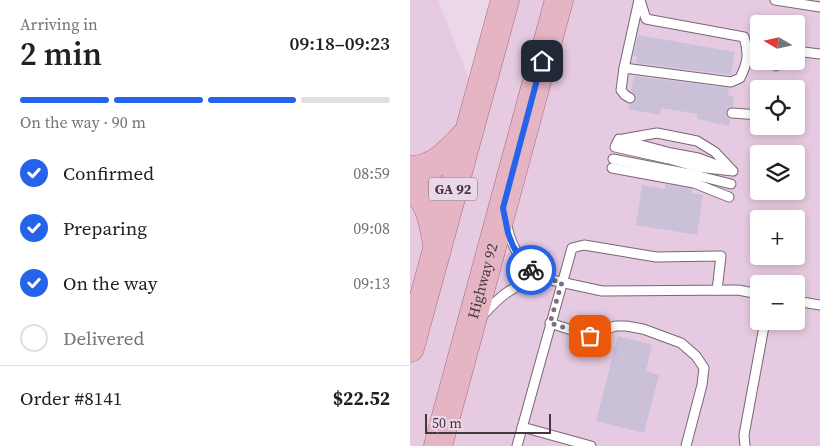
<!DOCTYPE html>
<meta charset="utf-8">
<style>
body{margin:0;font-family:"Source Serif 4",serif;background:#f6f6f6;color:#202124;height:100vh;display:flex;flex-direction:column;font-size:19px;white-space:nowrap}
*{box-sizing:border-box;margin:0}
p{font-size:16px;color:#757577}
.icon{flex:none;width:28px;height:28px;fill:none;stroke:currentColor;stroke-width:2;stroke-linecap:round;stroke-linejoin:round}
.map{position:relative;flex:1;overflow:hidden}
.sheet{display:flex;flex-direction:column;background:#fff;width:410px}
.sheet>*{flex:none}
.needle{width:32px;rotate:279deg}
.controls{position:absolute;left:340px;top:15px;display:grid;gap:10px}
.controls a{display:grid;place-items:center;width:55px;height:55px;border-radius:5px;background:#fff;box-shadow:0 2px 8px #0003;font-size:25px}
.scale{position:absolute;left:15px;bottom:12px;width:126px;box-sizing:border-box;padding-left:5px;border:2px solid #423940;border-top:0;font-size:14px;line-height:18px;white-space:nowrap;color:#423940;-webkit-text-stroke:4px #ecd7e8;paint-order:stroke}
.pin{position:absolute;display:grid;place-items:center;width:42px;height:42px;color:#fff;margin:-21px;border-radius:10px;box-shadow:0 2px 8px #0006}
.courier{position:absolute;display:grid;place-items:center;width:50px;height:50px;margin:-25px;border:4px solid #2563eb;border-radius:50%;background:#fff;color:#222;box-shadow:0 1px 6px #0007}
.headline em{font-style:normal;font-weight:600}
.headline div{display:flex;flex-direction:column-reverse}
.headline{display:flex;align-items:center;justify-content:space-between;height:85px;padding:0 20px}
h1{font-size:32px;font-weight:600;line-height:38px}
.bar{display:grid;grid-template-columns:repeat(4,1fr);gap:8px 5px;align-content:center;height:60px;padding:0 20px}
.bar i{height:6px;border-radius:4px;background:#e0e0e0}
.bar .current{background:#2563eb}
.bar p{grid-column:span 4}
.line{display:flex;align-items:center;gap:12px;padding:0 20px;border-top:1px solid #e0e0e0}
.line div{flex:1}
ol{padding:0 20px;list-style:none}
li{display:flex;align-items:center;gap:15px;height:55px}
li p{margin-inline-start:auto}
li .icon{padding:5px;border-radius:50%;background:#2563eb;color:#fff;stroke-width:4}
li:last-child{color:#757577}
li i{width:28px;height:28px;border:2px solid #e0e0e0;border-radius:50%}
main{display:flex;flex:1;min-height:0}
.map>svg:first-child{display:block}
.built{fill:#e6cae1;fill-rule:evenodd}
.building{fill:#cac1d8}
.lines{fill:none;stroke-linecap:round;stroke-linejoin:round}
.lane-casing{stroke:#796676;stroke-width:11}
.primary-casing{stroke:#a1697b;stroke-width:29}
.lane{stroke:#fff;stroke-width:9}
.primary{stroke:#e5b5c3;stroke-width:28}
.done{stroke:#7e707b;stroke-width:5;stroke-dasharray:0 9}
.route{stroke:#2563eb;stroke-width:6}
.labels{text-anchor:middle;stroke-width:4.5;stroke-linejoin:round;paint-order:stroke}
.shield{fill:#ecd7e8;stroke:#756872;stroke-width:1}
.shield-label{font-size:14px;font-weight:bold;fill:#423940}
.street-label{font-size:15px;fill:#423940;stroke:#ecd7e8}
</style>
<main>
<section class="sheet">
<div class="headline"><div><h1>2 min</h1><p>Arriving in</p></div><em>09:18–09:23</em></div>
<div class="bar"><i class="current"></i><i class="current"></i><i class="current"></i><i></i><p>On the way · 90 m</p></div>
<ol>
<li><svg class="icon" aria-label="check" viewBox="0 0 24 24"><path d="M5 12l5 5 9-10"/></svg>Confirmed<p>08:59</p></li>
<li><svg class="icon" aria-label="check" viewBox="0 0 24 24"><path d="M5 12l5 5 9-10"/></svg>Preparing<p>09:08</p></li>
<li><svg class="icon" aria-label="check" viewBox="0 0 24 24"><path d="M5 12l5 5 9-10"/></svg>On the way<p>09:13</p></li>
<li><i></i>Delivered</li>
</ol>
<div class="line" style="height:65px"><div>Order #8141</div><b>$22.52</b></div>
</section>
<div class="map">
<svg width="410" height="446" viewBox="0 0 410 446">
<rect width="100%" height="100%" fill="#ecd7e8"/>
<path class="built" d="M 0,0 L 28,0 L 61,84 L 84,0 L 410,0 L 410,446 L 0,446 ZM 349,24 L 386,24 L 386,61 L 349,61 ZM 349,89 L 386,89 L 386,126 L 349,126 ZM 349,154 L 386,154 L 386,191 L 349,191 ZM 349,219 L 386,219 L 386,256 L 349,256 ZM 349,284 L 386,284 L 386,321 L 349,321 Z"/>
<g class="building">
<path d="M 228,35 L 325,52 L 321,75 L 226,63 L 227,57 L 223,56 Z"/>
<path d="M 224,76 L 319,88 L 318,95 L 324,96 L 323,107 L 319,108 L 316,112 L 317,116 L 320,119 L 319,126 L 287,119 L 288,114 L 251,108 L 250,115 L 218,109 L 219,104 L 223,103 L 226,99 L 225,95 L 221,91 Z"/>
<path d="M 255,184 L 282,189 L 282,193 L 293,195 L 287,235 L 226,225 L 232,185 L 255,189 Z"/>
<path d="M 208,336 L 242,345 L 236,371 L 249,375 L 234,433 L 186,421 Z"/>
</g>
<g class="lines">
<defs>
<g id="lane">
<path d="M 365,0 L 410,7"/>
<path d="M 386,51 L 410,54"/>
<path d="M 366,66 L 367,61"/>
<path d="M 214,68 L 229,0"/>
<path d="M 220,98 L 215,95 L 211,90 L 214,68 L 321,82 L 330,78 C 338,62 339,54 334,37 L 236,19 L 230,0"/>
<path d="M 322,113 L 349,115"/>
<path d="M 209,139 L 261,153 L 288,158 L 323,171 L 287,167 L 259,159 L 205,147 Z"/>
<path d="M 213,139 L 247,133 L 287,141 L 305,152 L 321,169"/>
<path d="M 203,159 L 285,175 L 321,184"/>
<path d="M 202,168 L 284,183 L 319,197"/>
<path d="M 132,278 L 192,291 L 328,290 L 349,294"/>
<path d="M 386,301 L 410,305"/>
<path d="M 72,316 C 92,294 103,285 132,278 C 113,264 102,250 97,226"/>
<path d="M 140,323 L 180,336 L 205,326 L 216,326 L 233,329 L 271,343 L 286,356 L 294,368 L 292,385 L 276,446"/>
<path d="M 112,427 L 181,446"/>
<path d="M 107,446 L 162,248 L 174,245 L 246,257 L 311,256 L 307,290"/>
<path d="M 335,446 L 334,435 L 355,321"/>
</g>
<g id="primary">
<path d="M 0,170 C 26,170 42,150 58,133"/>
<path d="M 0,183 C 20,202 22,217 27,243"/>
<path d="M 0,348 L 95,0"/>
<path id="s1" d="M 28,446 L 149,0"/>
</g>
</defs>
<use href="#lane" class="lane-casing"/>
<use href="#primary" class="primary-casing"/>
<use href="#lane" class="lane"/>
<use href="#primary" class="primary"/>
</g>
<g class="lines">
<path class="done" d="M 121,270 L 132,278 L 152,282 L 140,323 L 180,336"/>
<path class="route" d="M 121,270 L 114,264 L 103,246 L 98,233 L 93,208 L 132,61"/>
</g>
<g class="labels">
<rect class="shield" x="19" y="177.5" width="48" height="23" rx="4"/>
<g class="shield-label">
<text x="43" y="194">GA 92</text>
</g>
<g class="street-label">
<text dy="5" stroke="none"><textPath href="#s1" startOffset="171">Highway 92</textPath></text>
</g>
</g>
</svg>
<div class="controls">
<a><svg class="needle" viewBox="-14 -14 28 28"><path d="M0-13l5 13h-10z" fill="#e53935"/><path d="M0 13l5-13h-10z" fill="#757577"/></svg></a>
<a><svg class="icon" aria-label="locate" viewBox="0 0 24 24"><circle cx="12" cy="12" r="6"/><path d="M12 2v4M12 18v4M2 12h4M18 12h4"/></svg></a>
<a><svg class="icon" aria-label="layers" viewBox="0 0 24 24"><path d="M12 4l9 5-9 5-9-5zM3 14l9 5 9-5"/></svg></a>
<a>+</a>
<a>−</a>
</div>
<div class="scale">50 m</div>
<div class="pin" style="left:180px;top:336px;background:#ea580c"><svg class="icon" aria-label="bag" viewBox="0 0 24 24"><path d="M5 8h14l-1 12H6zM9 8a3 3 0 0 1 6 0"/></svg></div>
<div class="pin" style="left:132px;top:61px;background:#1f2937"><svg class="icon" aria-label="home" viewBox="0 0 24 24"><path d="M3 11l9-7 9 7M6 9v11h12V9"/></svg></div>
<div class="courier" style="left:121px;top:270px"><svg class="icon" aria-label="bike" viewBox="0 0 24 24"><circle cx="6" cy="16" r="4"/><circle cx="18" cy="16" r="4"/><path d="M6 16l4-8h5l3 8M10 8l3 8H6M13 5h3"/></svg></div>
</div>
</main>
